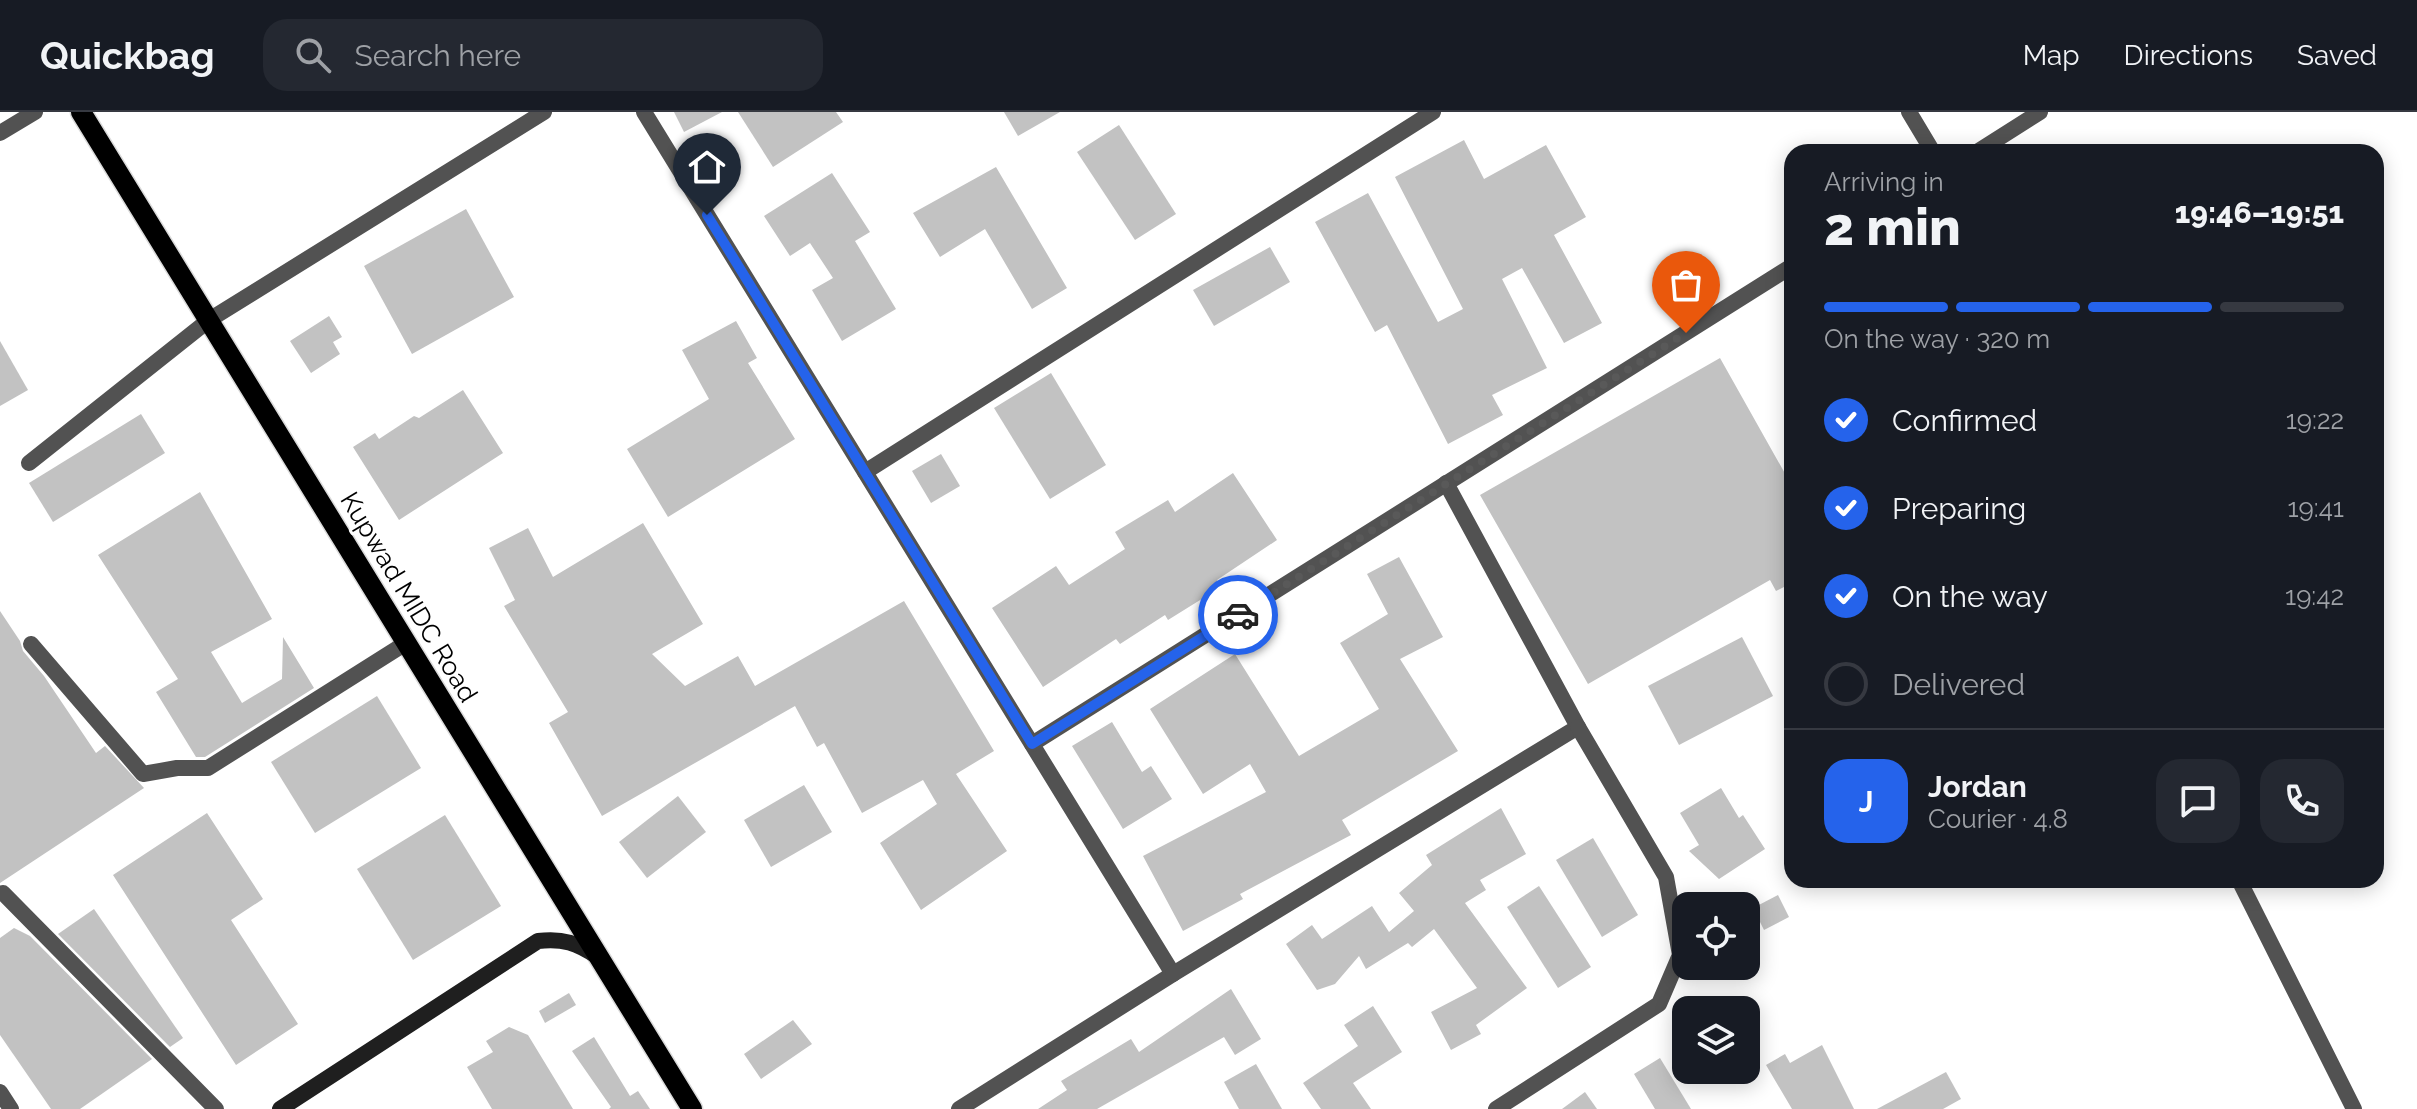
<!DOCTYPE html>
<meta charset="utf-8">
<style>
body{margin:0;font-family:Raleway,sans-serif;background:#242831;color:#f1f3f6;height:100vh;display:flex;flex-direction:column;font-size:30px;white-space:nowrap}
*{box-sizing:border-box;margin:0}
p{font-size:26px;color:#9ea1a6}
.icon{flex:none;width:44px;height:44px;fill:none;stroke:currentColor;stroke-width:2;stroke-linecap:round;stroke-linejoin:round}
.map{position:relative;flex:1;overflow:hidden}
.details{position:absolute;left:1784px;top:32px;width:600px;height:744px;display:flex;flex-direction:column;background:#171b24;border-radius:24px;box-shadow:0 4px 20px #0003}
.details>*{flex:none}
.controls{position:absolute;left:1672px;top:780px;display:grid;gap:16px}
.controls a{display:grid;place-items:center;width:88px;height:88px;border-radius:16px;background:#171b24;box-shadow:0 4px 20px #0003;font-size:40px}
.pin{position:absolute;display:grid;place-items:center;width:68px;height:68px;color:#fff;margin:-82px -34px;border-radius:50% 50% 50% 0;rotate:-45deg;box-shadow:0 0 8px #0007}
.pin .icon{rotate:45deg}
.courier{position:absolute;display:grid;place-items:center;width:80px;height:80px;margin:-40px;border:6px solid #2563eb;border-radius:50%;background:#fff;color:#222;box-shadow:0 2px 10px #0007}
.overview em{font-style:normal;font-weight:800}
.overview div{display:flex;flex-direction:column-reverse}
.overview{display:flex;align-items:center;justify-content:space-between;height:136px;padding:0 40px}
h1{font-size:52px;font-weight:800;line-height:60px}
.bar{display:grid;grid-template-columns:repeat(4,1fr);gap:12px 8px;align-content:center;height:96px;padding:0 40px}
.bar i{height:10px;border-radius:6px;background:#363941}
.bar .current{background:#2563eb}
.bar p{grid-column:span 4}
.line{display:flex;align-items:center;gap:20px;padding:0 40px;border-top:2px solid #363941}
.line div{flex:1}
.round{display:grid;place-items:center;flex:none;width:84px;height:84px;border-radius:24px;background:#242831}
ol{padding:0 40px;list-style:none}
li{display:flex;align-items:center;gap:24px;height:88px}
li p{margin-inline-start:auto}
li .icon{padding:8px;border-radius:50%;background:#2563eb;color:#fff;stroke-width:4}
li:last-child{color:#9ea1a6}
li i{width:44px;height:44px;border:4px solid #363941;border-radius:50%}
header{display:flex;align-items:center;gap:48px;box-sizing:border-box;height:112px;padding:0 40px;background:#171b24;border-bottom:2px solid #363941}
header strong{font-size:38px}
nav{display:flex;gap:44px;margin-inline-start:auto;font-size:28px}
.search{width:560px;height:72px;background:#242831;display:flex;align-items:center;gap:20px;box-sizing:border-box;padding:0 28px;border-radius:24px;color:#9ea1a6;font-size:30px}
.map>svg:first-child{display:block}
.building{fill:#c2c2c2}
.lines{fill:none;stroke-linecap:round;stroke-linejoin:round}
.primary-casing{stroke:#dbdbdb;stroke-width:23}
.minor{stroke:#525252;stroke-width:16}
.secondary{stroke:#1f1f1f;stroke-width:16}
.primary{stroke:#000;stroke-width:20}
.done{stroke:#595959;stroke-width:8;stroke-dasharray:0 14.4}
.route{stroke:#2563eb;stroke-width:10}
.labels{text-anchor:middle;stroke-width:6;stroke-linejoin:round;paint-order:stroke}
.street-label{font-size:26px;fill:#000;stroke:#fff}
</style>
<header>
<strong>Quickbag</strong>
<div class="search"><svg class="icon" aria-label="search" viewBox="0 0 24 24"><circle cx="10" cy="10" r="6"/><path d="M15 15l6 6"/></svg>Search here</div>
<nav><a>Map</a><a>Directions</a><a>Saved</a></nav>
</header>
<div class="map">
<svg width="2417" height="997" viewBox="0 0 2417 997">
<rect width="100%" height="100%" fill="#fff"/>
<g class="building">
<path d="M 674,0 L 722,0 L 684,20 Z"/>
<path d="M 738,0 L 836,0 L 843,10 L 773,55 Z"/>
<path d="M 1004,0 L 1060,0 L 1018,24 Z"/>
<path d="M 1119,13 L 1176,102 L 1135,128 L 1077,40 Z"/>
<path d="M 1464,28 L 1484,67 L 1546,33 L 1586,105 L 1554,123 L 1602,211 L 1564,231 L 1522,156 L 1502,167 L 1547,256 L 1492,283 L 1503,303 L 1448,332 L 1387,213 L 1375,220 L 1315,110 L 1368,81 L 1438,210 L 1463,197 L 1395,65 Z"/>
<path d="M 996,55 L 1067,176 L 1032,197 L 985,117 L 940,145 L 913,101 Z"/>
<path d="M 832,61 L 870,120 L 855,129 L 896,197 L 842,229 L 812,178 L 833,166 L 810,131 L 790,144 L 764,104 Z"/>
<path d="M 466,97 L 514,185 L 412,242 L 364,154 Z"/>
<path d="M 1270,135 L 1290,170 L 1214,214 L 1193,178 Z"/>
<path d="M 329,204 L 342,225 L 333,230 L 340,242 L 311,261 L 290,229 Z"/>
<path d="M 736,209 L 757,246 L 748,251 L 795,327 L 668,405 L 627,337 L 709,287 L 682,238 Z"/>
<path d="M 0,229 L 28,278 L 0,294 Z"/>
<path d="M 1720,246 L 1792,374 L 1792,471 L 1776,479 L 1770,468 L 1588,572 L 1480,383 Z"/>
<path d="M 1051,261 L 1106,353 L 1050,387 L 994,296 Z"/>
<path d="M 463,278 L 503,341 L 399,408 L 353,335 L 375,321 L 379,327 L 414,304 L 419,306 Z"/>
<path d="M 141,302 L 165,341 L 53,410 L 29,371 Z"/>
<path d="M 941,342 L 960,374 L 931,391 L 912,359 Z"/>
<path d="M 1233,361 L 1277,428 L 1217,468 L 1221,475 L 1168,508 L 1165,503 L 1120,532 L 1116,527 L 1043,575 L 992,496 L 1056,454 L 1069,473 L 1125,437 L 1115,420 L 1168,388 L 1175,400 Z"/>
<path d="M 200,380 L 272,507 L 211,540 L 242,591 L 282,567 L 283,525 L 314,576 L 205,645 L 196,645 L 156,580 L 178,567 L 98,443 Z"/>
<path d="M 643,411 L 703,512 L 652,542 L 685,574 L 738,544 L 755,574 L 904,489 L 994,639 L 956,662 L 1007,739 L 921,798 L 880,731 L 937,692 L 923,668 L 862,701 L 824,631 L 817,635 L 795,594 L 602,704 L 549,611 L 568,600 L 504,494 L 515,488 L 489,436 L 528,416 L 553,465 Z"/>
<path d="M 1399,445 L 1443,525 L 1400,547 L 1458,639 L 1342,708 L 1351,723 L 1240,782 L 1243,787 L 1183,819 L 1143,744 L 1266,680 L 1250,652 L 1203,682 L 1150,597 L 1235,542 L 1299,644 L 1379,597 L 1340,531 L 1388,502 L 1367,462 Z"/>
<path d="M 0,499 L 20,529 L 23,539 L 44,564 L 96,641 L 105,634 L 144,676 L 0,771 Z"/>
<path d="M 1742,525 L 1773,584 L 1679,633 L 1648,574 Z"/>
<path d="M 377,584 L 421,656 L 315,721 L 271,650 Z"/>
<path d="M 1112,610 L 1142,660 L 1151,654 L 1172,687 L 1123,717 L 1072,634 Z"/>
<path d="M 804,673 L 832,720 L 771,755 L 744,708 Z"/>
<path d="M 1721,676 L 1739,706 L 1743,703 L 1765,737 L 1719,767 L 1689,739 L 1699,733 L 1680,701 Z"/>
<path d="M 678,684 L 706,720 L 647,766 L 619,730 Z"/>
<path d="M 1501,696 L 1526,742 L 1480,768 L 1486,778 L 1465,791 L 1527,876 L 1476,913 L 1481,922 L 1451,938 L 1431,900 L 1477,876 L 1434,817 L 1412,835 L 1408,831 L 1366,857 L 1359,844 L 1335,872 L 1317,878 L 1286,832 L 1312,813 L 1322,827 L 1372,794 L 1389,820 L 1414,799 L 1399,781 L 1432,753 L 1426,743 Z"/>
<path d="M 207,701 L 263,787 L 231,808 L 298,912 L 236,953 L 113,763 Z"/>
<path d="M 445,703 L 501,794 L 413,848 L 357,757 Z"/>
<path d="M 1593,726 L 1638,803 L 1602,825 L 1556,748 Z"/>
<path d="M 1539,774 L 1591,855 L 1558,876 L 1507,795 Z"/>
<path d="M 1778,783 L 1789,805 L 1764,818 L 1753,796 Z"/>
<path d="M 94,797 L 183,926 L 170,935 L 58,822 Z"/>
<path d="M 14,816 L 30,824 L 152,947 L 80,997 L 51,997 L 0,923 L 0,826 Z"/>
<path d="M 1231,877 L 1261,927 L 1235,943 L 1224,925 L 1097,997 L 1038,997 L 1067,978 L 1061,969 L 1131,927 L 1139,940 Z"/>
<path d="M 569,881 L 576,893 L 545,911 L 539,899 Z"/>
<path d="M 1373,894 L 1402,940 L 1353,971 L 1371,997 L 1321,997 L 1303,971 L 1358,934 L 1344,913 Z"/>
<path d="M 793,908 L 812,932 L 761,967 L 744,942 Z"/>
<path d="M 509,915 L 528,923 L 573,997 L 492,997 L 467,955 L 493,940 L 486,929 Z"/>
<path d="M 594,925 L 630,984 L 638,979 L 650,997 L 609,997 L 611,995 L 572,939 Z"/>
<path d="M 1822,933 L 1854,997 L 1792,997 L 1766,953 L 1785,942 L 1790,951 Z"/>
<path d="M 1660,946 L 1691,997 L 1655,997 L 1634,962 Z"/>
<path d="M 1256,952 L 1282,997 L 1239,997 L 1224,970 Z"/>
<path d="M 1946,960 L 1961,987 L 1943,997 L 1877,997 Z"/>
<path d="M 1585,980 L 1597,997 L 1562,997 Z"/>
</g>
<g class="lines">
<defs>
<path id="primary" d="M 81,0 L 692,997"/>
</defs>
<use href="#primary" class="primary-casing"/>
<g class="minor">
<path d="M 644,0 L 1173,862 L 959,997"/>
<path d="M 1909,0 L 1933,40"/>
<path d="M 0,21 L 35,0"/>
<path d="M 1977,40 L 2040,0"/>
<path d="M 29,351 L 209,208 L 544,0"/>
<path d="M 865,360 L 1433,0"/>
<path d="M 31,532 L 143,662 L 177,656 L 208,656 L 406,531"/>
<path d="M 1032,632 L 1792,154"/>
<path d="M 2239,768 L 2354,997"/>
<path d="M 3,781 L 216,997"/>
<path d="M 1173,862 L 1578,615 L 1446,371"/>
<path d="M 0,980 L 11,997"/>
<path d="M 1496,997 L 1659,892 L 1680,843 L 1666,765 L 1578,615"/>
</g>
<path class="secondary" d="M 280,997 L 538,829 C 563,826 577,831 598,845"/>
<use href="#primary" class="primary"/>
</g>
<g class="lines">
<path class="done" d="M 1238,503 L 1686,221"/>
<path class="route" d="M 707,103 L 1032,632 L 1238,503"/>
</g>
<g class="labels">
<g class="street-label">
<text transform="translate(409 485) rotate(59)" y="9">Kupwad MIDC Road</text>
</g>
</g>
</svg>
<div class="controls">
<a><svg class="icon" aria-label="locate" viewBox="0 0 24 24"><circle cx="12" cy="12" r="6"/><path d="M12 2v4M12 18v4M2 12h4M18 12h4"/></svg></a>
<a><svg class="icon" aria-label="layers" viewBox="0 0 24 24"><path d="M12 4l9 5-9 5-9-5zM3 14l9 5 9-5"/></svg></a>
</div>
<div class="pin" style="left:1686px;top:221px;background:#ea580c"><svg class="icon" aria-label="bag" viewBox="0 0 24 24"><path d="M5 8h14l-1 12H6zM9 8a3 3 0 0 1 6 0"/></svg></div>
<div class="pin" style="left:707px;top:103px;background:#1f2937"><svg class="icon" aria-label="home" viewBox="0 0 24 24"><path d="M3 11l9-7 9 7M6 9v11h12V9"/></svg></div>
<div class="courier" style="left:1238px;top:503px"><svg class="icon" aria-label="car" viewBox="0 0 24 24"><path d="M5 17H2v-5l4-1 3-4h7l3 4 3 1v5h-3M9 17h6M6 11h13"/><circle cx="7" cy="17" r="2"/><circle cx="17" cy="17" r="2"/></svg></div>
<section class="details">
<div class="overview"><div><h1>2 min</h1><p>Arriving in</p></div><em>19:46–19:51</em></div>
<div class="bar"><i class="current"></i><i class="current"></i><i class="current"></i><i></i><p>On the way · 320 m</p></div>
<ol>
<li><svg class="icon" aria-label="check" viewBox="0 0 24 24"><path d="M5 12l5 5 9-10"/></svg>Confirmed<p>19:22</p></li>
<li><svg class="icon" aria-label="check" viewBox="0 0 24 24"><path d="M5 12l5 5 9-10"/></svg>Preparing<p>19:41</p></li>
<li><svg class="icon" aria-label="check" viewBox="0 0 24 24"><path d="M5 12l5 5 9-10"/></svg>On the way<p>19:42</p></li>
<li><i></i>Delivered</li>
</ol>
<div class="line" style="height:144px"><b class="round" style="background:#2563eb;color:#fff">J</b><div><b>Jordan</b><p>Courier · 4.8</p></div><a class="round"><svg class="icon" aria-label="chat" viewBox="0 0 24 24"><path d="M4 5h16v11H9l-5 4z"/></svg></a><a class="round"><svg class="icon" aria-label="phone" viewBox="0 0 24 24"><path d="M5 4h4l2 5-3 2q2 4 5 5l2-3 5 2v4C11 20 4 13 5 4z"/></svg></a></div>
</section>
</div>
